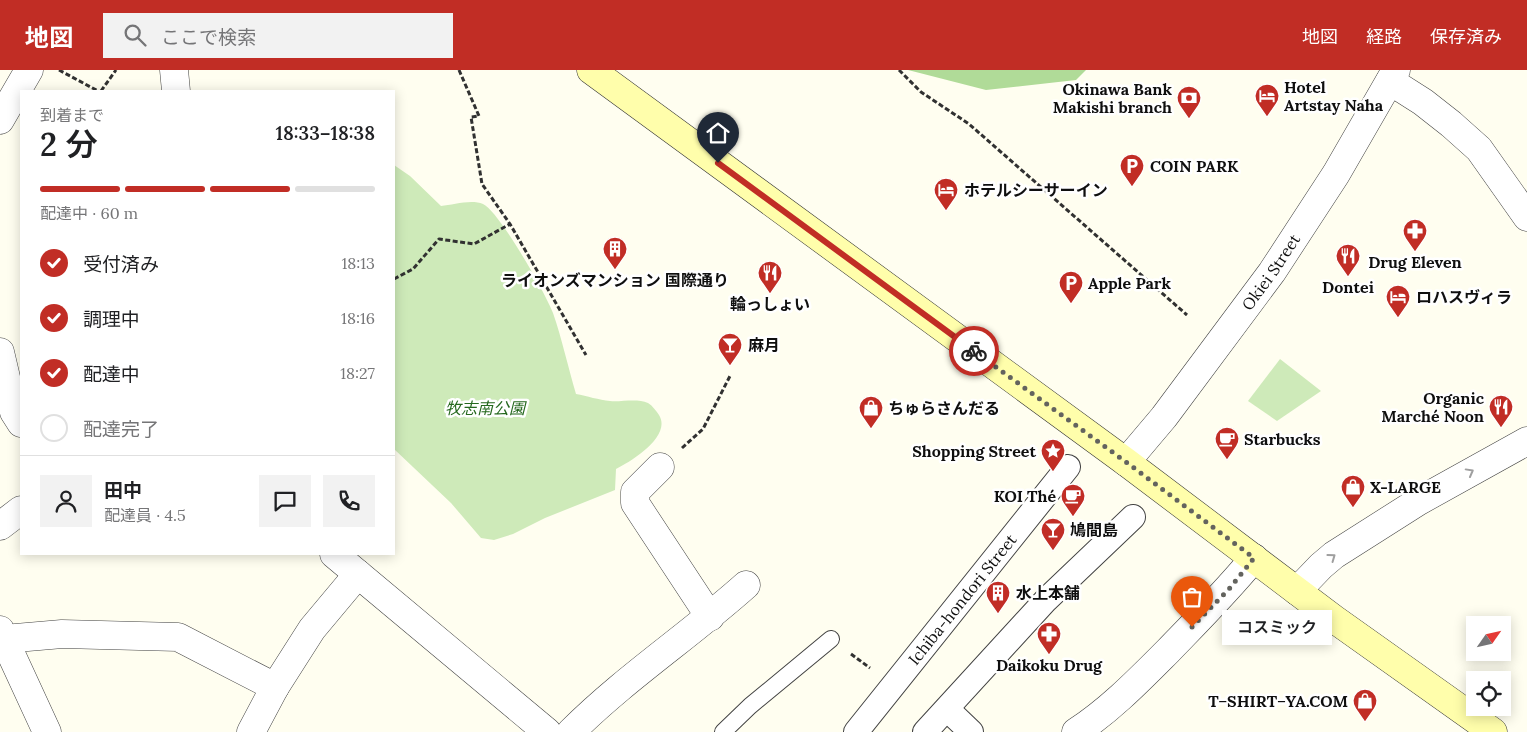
<!DOCTYPE html>
<html lang="ja">
<meta charset="utf-8">
<style>
body{margin:0;font-family:Lora,"Noto Sans JP",serif;background:#f2f2f2;color:#202124;height:100vh;display:flex;flex-direction:column;font-size:19px;white-space:nowrap}
*{box-sizing:border-box;margin:0}
p{font-size:16px;color:#757577}
.icon{flex:none;width:28px;height:28px;fill:none;stroke:currentColor;stroke-width:2;stroke-linecap:round;stroke-linejoin:round}
.map{position:relative;flex:1;overflow:hidden}
.side{position:absolute;left:20px;top:20px;width:375px;height:465px;display:flex;flex-direction:column;background:#fff;border-radius:0px;box-shadow:0 2px 12px #0003}
.side>*{flex:none}
.needle{width:32px;rotate:56deg}
.tools{position:absolute;left:1466px;top:546px;display:grid;gap:10px}
.tools a{display:grid;place-items:center;width:45px;height:45px;border-radius:0px;background:#fff;box-shadow:0 2px 12px #0003;font-size:25px}
.pin{position:absolute;display:grid;place-items:center;width:42px;height:42px;color:#fff;margin:-51px -21px;border-radius:50% 50% 50% 0;rotate:-45deg;box-shadow:0 0 5px #0007}
.pin .icon{rotate:45deg}
.courier{position:absolute;display:grid;place-items:center;width:50px;height:50px;margin:-25px;border:4px solid #c12d25;border-radius:50%;background:#fff;color:#222;box-shadow:0 1px 6px #0007}
.bubble{position:absolute;height:35px;border-radius:0px;background:#fff;box-shadow:0 2px 12px #0003;font-size:16px;font-weight:600;line-height:35px;text-align:center}
.summary em{font-style:normal;font-weight:600}
.summary div{display:flex;flex-direction:column-reverse}
.summary{display:flex;align-items:center;justify-content:space-between;height:85px;padding:0 20px}
h1{font-size:32px;font-weight:600;line-height:38px}
.bar{display:grid;grid-template-columns:repeat(4,1fr);gap:8px 5px;align-content:center;height:60px;padding:0 20px}
.bar i{height:6px;border-radius:4px;background:#e0e0e0}
.bar .selected{background:#c12d25}
.bar p{grid-column:span 4}
.line{display:flex;align-items:center;gap:12px;padding:0 20px;border-top:1px solid #e0e0e0}
.line div{flex:1}
.round{display:grid;place-items:center;flex:none;width:52px;height:52px;border-radius:0px;background:#f2f2f2}
ol{padding:0 20px;list-style:none}
li{display:flex;align-items:center;gap:15px;height:55px}
li p{margin-inline-start:auto}
li .icon{padding:5px;border-radius:50%;background:#c12d25;color:#fff;stroke-width:4}
li:last-child{color:#757577}
li i{width:28px;height:28px;border:2px solid #e0e0e0;border-radius:50%}
header{display:flex;align-items:center;gap:30px;box-sizing:border-box;height:70px;padding:0 25px;background:#c12d25;color:#fff}
header strong{font-size:24px}
nav{display:flex;gap:28px;margin-inline-start:auto;font-size:18px}
.search{width:350px;height:45px;background:#f2f2f2;display:flex;align-items:center;gap:12px;box-sizing:border-box;padding:0 18px;border-radius:0px;color:#757577;font-size:19px}
.map>svg:first-child{display:block}
.green{fill:#ceeab9}
.forest{fill:#b0db98}
.lines{fill:none;stroke-linecap:round;stroke-linejoin:round}
.service-casing{stroke:#424242;stroke-width:18}
.pedestrian-casing{stroke:#424242;stroke-width:26}
.minor-casing{stroke:#424242;stroke-width:29}
.tertiary-casing{stroke:#424242;stroke-width:29}
.secondary-casing{stroke:#313131;stroke-width:29}
.path{stroke:#313131;stroke-width:3;stroke-dasharray:5 2.5;stroke-linecap:butt}
.service{stroke:#fff;stroke-width:16}
.pedestrian{stroke:#fff;stroke-width:24}
.minor{stroke:#fff;stroke-width:28}
.tertiary{stroke:#fff;stroke-width:28}
.secondary{stroke:#fffeab;stroke-width:28}
.oneway{stroke:#9f9f9f}
.done{stroke:#63635e;stroke-width:5;stroke-dasharray:0 9}
.route{stroke:#c12d25;stroke-width:6}
.labels{text-anchor:middle;stroke-width:5;stroke-linejoin:round;paint-order:stroke}
.poi-label{font-size:16px;font-weight:bold;fill:#0f0f0f;stroke:#fff;text-anchor:start}
.street-label{font-size:16px;fill:#0f0f0f;stroke:#fff}
.park-label{font-size:16px;font-style:italic;fill:#25681e;stroke:#fff}
</style>
<header>
<strong>地図</strong>
<div class="search"><svg class="icon" aria-label="search" viewBox="0 0 24 24"><circle cx="10" cy="10" r="6"/><path d="M15 15l6 6"/></svg>ここで検索</div>
<nav><a>地図</a><a>経路</a><a>保存済み</a></nav>
</header>
<div class="map">
<svg width="1527" height="662" viewBox="0 0 1527 662">
<rect width="100%" height="100%" fill="#fffef0"/>
<g class="green">
<path d="M 394,95 L 410,106 L 441,136 C 453,135 471,129 483,134 C 499,141 546,224 553,243 C 562,269 568,297 576,324 C 587,326 599,330 610,331 C 622,332 637,328 648,333 C 653,336 656,341 659,345 C 672,366 632,391 616,399 L 615,420 L 545,448 L 513,464 L 494,470 L 481,468 L 451,433 L 394,379 Z"/>
<path d="M 1280,289 L 1321,321 L 1277,351 L 1248,331 Z"/>
</g>
<path class="forest" d="M 908,0 L 1086,0 L 1076,10 L 986,20 Z"/>
<g class="lines">
<defs>
<path id="service" d="M 723,662 L 750,636 L 831,569"/>
<g id="pedestrian">
<path d="M 947,639 L 971,662"/>
<path id="s1" d="M 856,662 L 1068,397"/>
<path d="M 925,662 L 1046,530 L 1133,447"/>
</g>
<g id="minor">
<path d="M 174,0 L 176,21"/>
<path d="M 1390,11 L 1423,32 L 1451,54 L 1479,79 L 1527,147"/>
<path d="M 0,50 L 29,0"/>
<path d="M 0,282 L 14,342 L 21,353"/>
<path d="M 660,397 L 635,422 L 635,433 L 710,547"/>
<path d="M 0,456 L 21,440"/>
<path d="M 334,484 L 547,662"/>
<path d="M 1297,521 L 1321,496 L 1334,485 L 1419,431 L 1527,371"/>
<path d="M 0,560 L 47,662"/>
<path d="M 4,569 L 62,564 L 178,567 L 275,617"/>
<path d="M 251,662 L 275,617 L 312,559 L 358,504"/>
<path d="M 571,662 C 625,608 689,566 746,515"/>
<path d="M 1076,662 C 1110,640 1139,610 1168,581 C 1197,551 1227,521 1254,488"/>
</g>
<g id="tertiary">
<path id="s2" d="M 1126,392 L 1164,347 L 1272,202 L 1336,104 L 1396,0"/>
</g>
<path id="secondary" d="M 591,0 L 1126,392 L 1334,549 L 1493,662"/>
</defs>
<use href="#service" class="service-casing"/>
<use href="#pedestrian" class="pedestrian-casing"/>
<use href="#minor" class="minor-casing"/>
<use href="#tertiary" class="tertiary-casing"/>
<use href="#secondary" class="secondary-casing"/>
<g class="path">
<path d="M 59,0 L 98,21"/>
<path d="M 459,0 L 479,46 L 471,47 L 482,114 L 510,154 L 586,285"/>
<path d="M 899,0 L 921,22 L 969,54 L 1187,245"/>
<path d="M 101,21 L 116,0"/>
<path d="M 394,209 L 413,199 L 439,169 L 474,174 L 510,154"/>
<path d="M 682,378 L 703,359 L 731,304"/>
<path d="M 851,584 L 870,598"/>
</g>
<use href="#service" class="service"/>
<use href="#pedestrian" class="pedestrian"/>
<use href="#minor" class="minor"/>
<use href="#tertiary" class="tertiary"/>
<use href="#secondary" class="secondary"/>
</g>
<defs><path id="oneway-chevron" d="M-2-3.5L2.5 0L-2 3.5" fill="none" stroke-width="1.6" stroke-linecap="round" stroke-linejoin="round" transform="scale(1.25)"/></defs>
<g class="oneway">
<use href="#oneway-chevron" transform="translate(1470 402) rotate(-29)"/>
<use href="#oneway-chevron" transform="translate(1332 487) rotate(-36)"/>
</g>
<g class="lines">
<path class="done" d="M 974,281 L 1126,392 L 1254,488 L 1229,519 L 1192,557"/>
<path class="route" d="M 718,93 L 974,281"/>
</g>
<defs>
<symbol id="hotel-pin" viewBox="-11 -11 22 30"><path d="M0 17L-7.5 6A9.5 9.5 0 1 1 7.5 6Z" fill="#c12d25" stroke="#fff"/><path d="M-6-4.5h1.5V1H6V5H4.5V3h-9V5H-6ZM-4 0a1.8 1.8 0 1 1 3.6 0ZM.5 0V-2.5h3Q6-2.5 6 0Z" fill="#fff"/></symbol>
<symbol id="bank-pin" viewBox="-11 -11 22 30"><path d="M0 17L-7.5 6A9.5 9.5 0 1 1 7.5 6Z" fill="#c12d25" stroke="#fff"/><path d="M-6-4H6V4H-6ZM0-2.3a2.3 2.3 0 1 0 0 4.6a2.3 2.3 0 1 0 0-4.6Z" fill="#fff"/></symbol>
<symbol id="parking-pin" viewBox="-11 -11 22 30"><path d="M0 17L-7.5 6A9.5 9.5 0 1 1 7.5 6Z" fill="#c12d25" stroke="#fff"/><path d="M-3.5-5.5H1a3.5 3.5 0 0 1 0 7H-1V5.5H-3.5ZM-1-3.4V-.6H.8a1.4 1.4 0 0 0 0-2.8Z" fill="#fff"/></symbol>
<symbol id="pharmacy-pin" viewBox="-11 -11 22 30"><path d="M0 17L-7.5 6A9.5 9.5 0 1 1 7.5 6Z" fill="#c12d25" stroke="#fff"/><path d="M-2-6h4v4h4v4h-4v4h-4v-4h-4v-4h4Z" fill="#fff"/></symbol>
<symbol id="building-pin" viewBox="-11 -11 22 30"><path d="M0 17L-7.5 6A9.5 9.5 0 1 1 7.5 6Z" fill="#c12d25" stroke="#fff"/><path d="M-4-6H4V6H1V3H-1V6H-4ZM-2.5-4.3h1.7v1.8h-1.7ZM.8-4.3h1.7v1.8H.8ZM-2.5-1h1.7V.8h-1.7ZM.8-1h1.7V.8H.8Z" fill="#fff"/></symbol>
<symbol id="restaurant-pin" viewBox="-11 -11 22 30"><path d="M0 17L-7.5 6A9.5 9.5 0 1 1 7.5 6Z" fill="#c12d25" stroke="#fff"/><path d="M-5-6h1v4h1v-4h1v4h1v-4h1v5L-1.5 .5V6h-2V.5L-5-1ZM5-6V6H3V1.5H1.5Q1.5-4 5-6Z" fill="#fff"/></symbol>
<symbol id="bar-pin" viewBox="-11 -11 22 30"><path d="M0 17L-7.5 6A9.5 9.5 0 1 1 7.5 6Z" fill="#c12d25" stroke="#fff"/><path d="M-6-5H6L.8 .8V4.5H3.5V6h-7V4.5H-.8V.8Z" fill="#fff"/></symbol>
<symbol id="shop-pin" viewBox="-11 -11 22 30"><path d="M0 17L-7.5 6A9.5 9.5 0 1 1 7.5 6Z" fill="#c12d25" stroke="#fff"/><path d="M-5-2.5h2.3a2.7 3.5 0 0 1 5.4 0H5L5.5 6h-11ZM-1.5-2.5h3a1.5 2.3 0 0 0-3 0Z" fill="#fff"/></symbol>
<symbol id="cafe-pin" viewBox="-11 -11 22 30"><path d="M0 17L-7.5 6A9.5 9.5 0 1 1 7.5 6Z" fill="#c12d25" stroke="#fff"/><path d="M-5.5-4.5H6V0H3Q3 3.5 0 3.5H-2.5Q-5.5 3.5-5.5 0ZM3-3.2v2h1.7v-2ZM-6 4.5H4V6H-6Z" fill="#fff"/></symbol>
<symbol id="sight-pin" viewBox="-11 -11 22 30"><path d="M0 17L-7.5 6A9.5 9.5 0 1 1 7.5 6Z" fill="#c12d25" stroke="#fff"/><path d="M0-6L1.8-2.2L6-1.7L2.9 1.2L3.7 5.4L0 3.3L-3.7 5.4L-2.9 1.2L-6-1.7L-1.8-2.2Z" fill="#fff"/></symbol>
</defs>
<g fill-rule="evenodd">
<use href="#hotel-pin" x="1253" y="12" width="28" height="38"/>
<use href="#bank-pin" x="1175" y="14" width="28" height="38"/>
<use href="#parking-pin" x="1118" y="82" width="28" height="38"/>
<use href="#hotel-pin" x="932" y="106" width="28" height="38"/>
<use href="#pharmacy-pin" x="1401" y="147" width="28" height="38"/>
<use href="#building-pin" x="601" y="165" width="28" height="38"/>
<use href="#restaurant-pin" x="1334" y="172" width="28" height="38"/>
<use href="#restaurant-pin" x="756" y="189" width="28" height="38"/>
<use href="#parking-pin" x="1057" y="199" width="28" height="38"/>
<use href="#hotel-pin" x="1384" y="213" width="28" height="38"/>
<use href="#bar-pin" x="716" y="261" width="28" height="38"/>
<use href="#restaurant-pin" x="1487" y="323" width="28" height="38"/>
<use href="#shop-pin" x="857" y="324" width="28" height="38"/>
<use href="#cafe-pin" x="1213" y="355" width="28" height="38"/>
<use href="#sight-pin" x="1039" y="367" width="28" height="38"/>
<use href="#shop-pin" x="1339" y="403" width="28" height="38"/>
<use href="#cafe-pin" x="1059" y="412" width="28" height="38"/>
<use href="#bar-pin" x="1039" y="446" width="28" height="38"/>
<use href="#building-pin" x="984" y="509" width="28" height="38"/>
<use href="#pharmacy-pin" x="1035" y="550" width="28" height="38"/>
<use href="#shop-pin" x="1351" y="617" width="28" height="38"/>
</g>
<g class="labels">
<g class="poi-label">
<text x="1284" y="23">Hotel<tspan x="1284" dy="18">Artstay Naha</tspan></text>
<text x="1172" y="25" text-anchor="end">Okinawa Bank<tspan x="1172" dy="18">Makishi branch</tspan></text>
<text x="1150" y="102">COIN PARK</text>
<text x="964" y="126">ホテルシーサーイン</text>
<text x="1415" y="198" text-anchor="middle">Drug Eleven</text>
<text x="615" y="216" text-anchor="middle">ライオンズマンション 国際通り</text>
<text x="1088" y="219">Apple Park</text>
<text x="1348" y="223" text-anchor="middle">Dontei</text>
<text x="1416" y="233">ロハスヴィラ</text>
<text x="770" y="240" text-anchor="middle">輪っしょい</text>
<text x="748" y="281">麻月</text>
<text x="1484" y="334" text-anchor="end">Organic<tspan x="1484" dy="18">Marché Noon</tspan></text>
<text x="888" y="344">ちゅらさんだる</text>
<text x="1244" y="375">Starbucks</text>
<text x="1036" y="387" text-anchor="end">Shopping Street</text>
<text x="1370" y="423">X-LARGE</text>
<text x="1056" y="432" text-anchor="end">KOI Thé</text>
<text x="1070" y="466">鳩間島</text>
<text x="1016" y="529">水上本舗</text>
<text x="1049" y="601" text-anchor="middle">Daikoku Drug</text>
<text x="1348" y="637" text-anchor="end">T−SHIRT−YA.COM</text>
</g>
<g class="street-label">
<text dy="6" stroke="none"><textPath href="#s2" startOffset="239">Okiei Street</textPath></text>
<text dy="6" stroke="none"><textPath href="#s1" startOffset="170">Ichiba-hondori Street</textPath></text>
</g>
<g class="park-label">
<text x="485" y="344">牧志南公園</text>
</g>
</g>
</svg>
<div class="tools">
<a><svg class="needle" viewBox="-14 -14 28 28"><path d="M0-13l5 13h-10z" fill="#e53935"/><path d="M0 13l5-13h-10z" fill="#757577"/></svg></a>
<a><svg class="icon" aria-label="locate" viewBox="0 0 24 24"><circle cx="12" cy="12" r="6"/><path d="M12 2v4M12 18v4M2 12h4M18 12h4"/></svg></a>
</div>
<div class="pin" style="left:1192px;top:557px;background:#ea580c"><svg class="icon" aria-label="bag" viewBox="0 0 24 24"><path d="M5 8h14l-1 12H6zM9 8a3 3 0 0 1 6 0"/></svg></div>
<div class="pin" style="left:718px;top:93px;background:#1f2937"><svg class="icon" aria-label="home" viewBox="0 0 24 24"><path d="M3 11l9-7 9 7M6 9v11h12V9"/></svg></div>
<div class="courier" style="left:974px;top:281px"><svg class="icon" aria-label="bike" viewBox="0 0 24 24"><circle cx="6" cy="16" r="4"/><circle cx="18" cy="16" r="4"/><path d="M6 16l4-8h5l3 8M10 8l3 8H6M13 5h3"/></svg></div>
<div class="bubble" style="left:1222px;top:540px;width:110px">コスミック</div>
<section class="side">
<div class="summary"><div><h1>2 分</h1><p>到着まで</p></div><em>18:33–18:38</em></div>
<div class="bar"><i class="selected"></i><i class="selected"></i><i class="selected"></i><i></i><p>配達中 · 60 m</p></div>
<ol>
<li><svg class="icon" aria-label="check" viewBox="0 0 24 24"><path d="M5 12l5 5 9-10"/></svg>受付済み<p>18:13</p></li>
<li><svg class="icon" aria-label="check" viewBox="0 0 24 24"><path d="M5 12l5 5 9-10"/></svg>調理中<p>18:16</p></li>
<li><svg class="icon" aria-label="check" viewBox="0 0 24 24"><path d="M5 12l5 5 9-10"/></svg>配達中<p>18:27</p></li>
<li><i></i>配達完了</li>
</ol>
<div class="line" style="height:90px"><a class="round"><svg class="icon" aria-label="person" viewBox="0 0 24 24"><circle cx="12" cy="8" r="4"/><path d="M4 21q1-7 8-7t8 7"/></svg></a><div><b>田中</b><p>配達員 · 4.5</p></div><a class="round"><svg class="icon" aria-label="chat" viewBox="0 0 24 24"><path d="M4 5h16v11H9l-5 4z"/></svg></a><a class="round"><svg class="icon" aria-label="phone" viewBox="0 0 24 24"><path d="M5 4h4l2 5-3 2q2 4 5 5l2-3 5 2v4C11 20 4 13 5 4z"/></svg></a></div>
</section>
</div>
